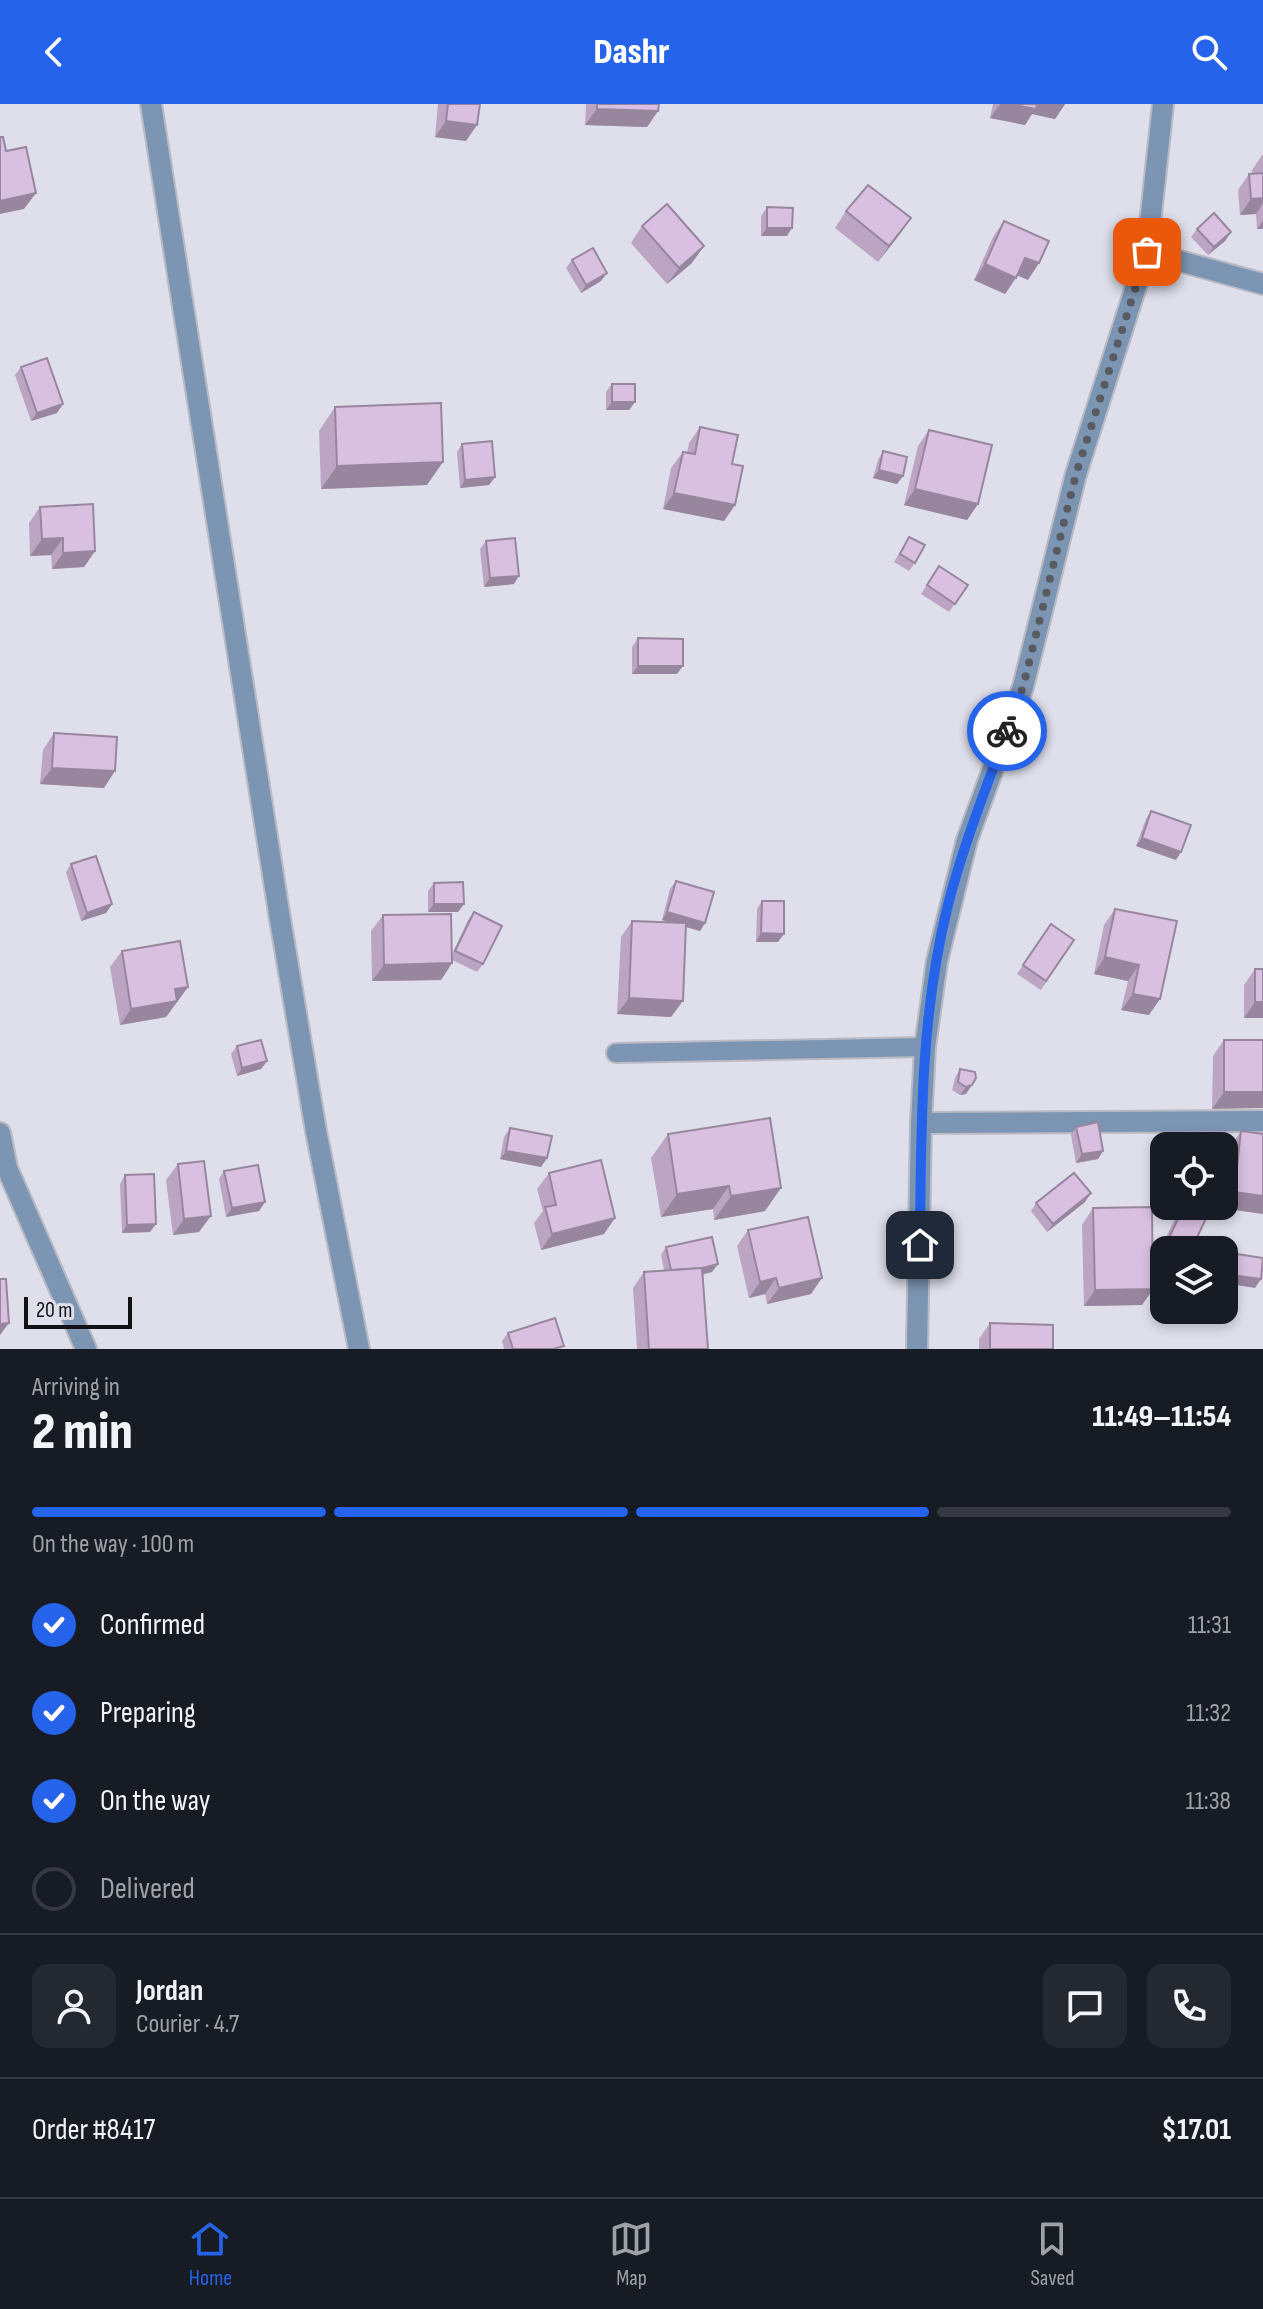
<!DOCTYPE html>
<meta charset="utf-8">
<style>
body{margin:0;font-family:"Sofia Sans Condensed",sans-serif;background:#242831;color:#f1f3f6;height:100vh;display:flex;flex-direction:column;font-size:30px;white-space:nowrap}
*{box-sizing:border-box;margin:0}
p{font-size:26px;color:#9ea1a6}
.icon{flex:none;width:44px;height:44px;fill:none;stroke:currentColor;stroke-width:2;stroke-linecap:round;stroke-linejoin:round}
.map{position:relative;height:1245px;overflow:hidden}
.details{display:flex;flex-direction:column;background:#171b24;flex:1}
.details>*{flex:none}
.fabs{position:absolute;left:1150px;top:1028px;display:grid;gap:16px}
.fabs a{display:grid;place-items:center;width:88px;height:88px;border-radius:16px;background:#171b24;box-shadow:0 4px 12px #0003;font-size:40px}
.scale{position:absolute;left:24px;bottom:20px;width:108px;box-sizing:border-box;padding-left:8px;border:4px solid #121216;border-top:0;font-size:22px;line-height:28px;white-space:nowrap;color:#121216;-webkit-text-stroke:6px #dfdfec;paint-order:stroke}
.pin{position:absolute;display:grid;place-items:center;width:68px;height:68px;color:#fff;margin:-34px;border-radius:16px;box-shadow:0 4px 12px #0006}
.courier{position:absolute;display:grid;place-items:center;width:80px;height:80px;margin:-40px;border:6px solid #2563eb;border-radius:50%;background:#fff;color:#222;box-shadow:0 2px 10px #0007}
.overview em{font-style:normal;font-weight:800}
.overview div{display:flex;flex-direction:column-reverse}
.overview{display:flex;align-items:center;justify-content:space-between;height:136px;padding:0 32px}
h1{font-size:52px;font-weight:800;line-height:60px}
.bar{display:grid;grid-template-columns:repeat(4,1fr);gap:12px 8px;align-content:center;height:96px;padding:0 32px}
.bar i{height:10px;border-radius:6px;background:#363941}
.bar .on{background:#2563eb}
.bar p{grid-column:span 4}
.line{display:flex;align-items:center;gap:20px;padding:0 32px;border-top:2px solid #363941}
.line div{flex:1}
.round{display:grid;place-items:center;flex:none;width:84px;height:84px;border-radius:16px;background:#242831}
ol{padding:0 32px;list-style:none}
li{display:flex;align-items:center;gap:24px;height:88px}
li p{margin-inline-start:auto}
li .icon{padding:8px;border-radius:50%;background:#2563eb;color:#fff;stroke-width:4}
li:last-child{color:#9ea1a6}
li i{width:44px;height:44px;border:4px solid #363941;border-radius:50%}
header{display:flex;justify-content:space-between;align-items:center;height:104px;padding:0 32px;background:#2563eb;color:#fff;font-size:36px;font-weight:800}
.dock{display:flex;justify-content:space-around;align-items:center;height:112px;border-top:2px solid #363941;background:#171b24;font-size:22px;color:#9ea1a6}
.dock a{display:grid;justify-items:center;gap:4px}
.dock .on{color:#2563eb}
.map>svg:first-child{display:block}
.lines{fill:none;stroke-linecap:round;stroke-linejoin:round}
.service-casing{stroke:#babac5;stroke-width:22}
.minor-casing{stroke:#babac5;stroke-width:24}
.tertiary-casing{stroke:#babac5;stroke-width:24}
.service{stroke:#7c95b2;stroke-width:18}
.minor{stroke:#7c95b2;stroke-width:20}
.tertiary{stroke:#7c95b2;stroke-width:20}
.wall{fill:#bba5c2}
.shaded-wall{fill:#98869e}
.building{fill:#d9c0e1;stroke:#98869e;stroke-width:2}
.done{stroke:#5a5a61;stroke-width:8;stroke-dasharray:0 14.4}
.route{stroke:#2563eb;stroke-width:10}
</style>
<header><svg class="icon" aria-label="back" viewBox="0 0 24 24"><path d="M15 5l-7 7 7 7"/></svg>Dashr<svg class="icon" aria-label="search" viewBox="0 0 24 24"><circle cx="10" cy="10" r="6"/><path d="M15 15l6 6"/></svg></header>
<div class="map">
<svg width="1263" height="1245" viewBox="0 0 1263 1245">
<rect width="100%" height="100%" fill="#dfdfec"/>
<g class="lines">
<defs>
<path id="service" d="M 616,949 L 925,943"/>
<g id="minor">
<path d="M 1147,148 L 1263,180"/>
<path d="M 921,1019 L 1263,1017"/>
<path d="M 0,1029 L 7,1064 L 86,1245"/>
<path d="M 917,1245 L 921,1019 L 925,943 L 937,857 L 967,736 L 1023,583 L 1076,370 L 1147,148 L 1163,0"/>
</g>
<path id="tertiary" d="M 151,0 L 280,815 L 316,1027 L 359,1245"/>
</defs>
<use href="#service" class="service-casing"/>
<use href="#minor" class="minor-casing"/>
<use href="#tertiary" class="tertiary-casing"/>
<use href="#service" class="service"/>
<use href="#minor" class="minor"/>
<use href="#tertiary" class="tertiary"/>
</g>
<g class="wall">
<path d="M 438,0 L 480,0 L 466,37 L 435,33 Z"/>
<path d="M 586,0 L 659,0 L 658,7 L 647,23 L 585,21 Z"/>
<path d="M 993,0 L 1065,0 L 1055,15 L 1032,10 L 1025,21 L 990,14 Z"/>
<path d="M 1263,50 L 1263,125 L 1257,125 L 1256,110 L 1240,111 L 1238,86 L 1249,70 L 1252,70 L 1252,66 Z"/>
<path d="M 767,103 L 787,132 L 761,132 L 761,112 Z"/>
<path d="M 846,107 L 911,114 L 878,158 L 835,124 Z"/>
<path d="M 1004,117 L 1028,176 L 1017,171 L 1005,190 L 974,176 L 993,133 Z"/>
<path d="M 642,122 L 692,159 L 667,180 L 631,139 Z"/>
<path d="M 1197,125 L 1231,128 L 1225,137 L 1208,151 L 1191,133 Z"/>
<path d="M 572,156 L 601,177 L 581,189 L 566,164 Z"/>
<path d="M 21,263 L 57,309 L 31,317 L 15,271 Z"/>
<path d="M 612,280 L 635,298 L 629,306 L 606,306 L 606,288 Z"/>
<path d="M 335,303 L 427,381 L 321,385 L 319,327 Z"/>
<path d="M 700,323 L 732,360 L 735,401 L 724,417 L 663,405 L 671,364 L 683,348 L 687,349 L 689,339 Z"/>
<path d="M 929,326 L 978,400 L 967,416 L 904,401 L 918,342 Z"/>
<path d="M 462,340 L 495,373 L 489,381 L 460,384 L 457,348 Z"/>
<path d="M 883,347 L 903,372 L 897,380 L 873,374 L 878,356 Z"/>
<path d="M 40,403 L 95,447 L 84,463 L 52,465 L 51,451 L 30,452 L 29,419 Z"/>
<path d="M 909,433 L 915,459 L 909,467 L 894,458 Z"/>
<path d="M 486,437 L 514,480 L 484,483 L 480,445 Z"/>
<path d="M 939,462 L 968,481 L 949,508 L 921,490 Z"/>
<path d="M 638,534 L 677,570 L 632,570 L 632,543 Z"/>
<path d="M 54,629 L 104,684 L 40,680 L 43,646 Z"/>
<path d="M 1151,707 L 1176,756 L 1136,742 L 1146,715 Z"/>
<path d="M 71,760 L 112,800 L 106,809 L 81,817 L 66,768 Z"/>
<path d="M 676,777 L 705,819 L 700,827 L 686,823 L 671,913 L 617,910 L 621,833 L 632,817 L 667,818 L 662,816 L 670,785 Z"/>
<path d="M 434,779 L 464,800 L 458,808 L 428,808 L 428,787 Z"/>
<path d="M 762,797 L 778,838 L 756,838 L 757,805 Z"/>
<path d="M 1115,805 L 1177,817 L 1149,911 L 1121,906 L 1128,877 L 1094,870 L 1104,821 Z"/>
<path d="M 474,808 L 483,860 L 477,868 L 452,856 L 452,859 L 441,876 L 372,877 L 371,827 L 383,811 L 452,850 L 468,816 Z"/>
<path d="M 1051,820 L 1074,836 L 1041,886 L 1017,870 Z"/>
<path d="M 122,847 L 188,883 L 166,913 L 120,921 L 110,863 Z"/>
<path d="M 1255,865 L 1263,865 L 1263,914 L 1244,914 L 1244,881 Z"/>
<path d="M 1224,936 L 1263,936 L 1212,1005 L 1213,952 Z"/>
<path d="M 237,942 L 267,957 L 261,965 L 237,972 L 231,950 Z"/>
<path d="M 960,965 L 975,968 L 966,990 L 960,991 L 952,986 L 955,974 Z"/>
<path d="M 1076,1023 L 1103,1047 L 1098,1055 L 1076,1059 L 1071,1031 Z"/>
<path d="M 510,1024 L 547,1054 L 541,1063 L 500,1055 L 504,1033 Z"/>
<path d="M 1241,1027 L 1263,1030 L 1263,1110 L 1222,1104 L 1223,1102 L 1224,1102 L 1224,1092 L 1230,1043 Z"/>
<path d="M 668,1030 L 765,1107 L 714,1116 L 713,1105 L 661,1113 L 651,1054 Z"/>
<path d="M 178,1060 L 199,1128 L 173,1131 L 166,1076 Z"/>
<path d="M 224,1067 L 265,1098 L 259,1107 L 226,1113 L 219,1075 Z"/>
<path d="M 549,1069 L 604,1130 L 541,1146 L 534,1119 L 543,1107 L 537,1085 Z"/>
<path d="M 125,1071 L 150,1128 L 122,1129 L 120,1080 Z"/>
<path d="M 1085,1098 L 1047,1128 L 1031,1107 L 1036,1099 Z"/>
<path d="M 1181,1102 L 1212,1102 L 1191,1146 L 1164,1146 L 1164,1155 L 1157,1152 Z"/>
<path d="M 1093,1104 L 1153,1178 L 1157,1172 L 1164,1203 L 1154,1203 L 1152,1186 L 1142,1201 L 1084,1202 L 1082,1121 Z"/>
<path d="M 748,1126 L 811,1190 L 767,1200 L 765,1190 L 749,1194 L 737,1142 Z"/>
<path d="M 666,1143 L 712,1168 L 703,1171 L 708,1245 L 637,1245 L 633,1184 L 644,1168 L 664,1166 L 661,1151 Z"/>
<path d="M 990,1219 L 1053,1245 L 979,1245 L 979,1235 Z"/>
<path d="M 508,1229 L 561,1245 L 504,1245 L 502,1237 Z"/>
</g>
<g class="shaded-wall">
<path d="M 1000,0 L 1065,0 L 1055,15 L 1032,10 L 1025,21 L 990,14 Z"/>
<path d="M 597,5 L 658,7 L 647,23 L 585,21 Z"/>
<path d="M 446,17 L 477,21 L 466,37 L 435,33 Z"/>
<path d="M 36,89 L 24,105 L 0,110 L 0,97 Z"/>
<path d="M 1263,94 L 1263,99 L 1256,110 L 1240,111 L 1251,95 Z"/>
<path d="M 911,114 L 900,130 L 878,158 L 889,142 Z"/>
<path d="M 1263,117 L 1263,125 L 1257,125 Z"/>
<path d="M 767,124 L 792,124 L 787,132 L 761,132 Z"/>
<path d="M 1231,128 L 1225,137 L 1208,151 L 1214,143 Z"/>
<path d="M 704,142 L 692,159 L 667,180 L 679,164 Z"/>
<path d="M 1025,154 L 1039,159 L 1028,176 L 1014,170 Z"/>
<path d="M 985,160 L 1016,174 L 1005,190 L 974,176 Z"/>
<path d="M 607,169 L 601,177 L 581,189 L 586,181 Z"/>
<path d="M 612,298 L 635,298 L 629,306 L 606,306 Z"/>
<path d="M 63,300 L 57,309 L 31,317 L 37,309 Z"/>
<path d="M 443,358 L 427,381 L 321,385 L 337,362 Z"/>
<path d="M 879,366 L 903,372 L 897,380 L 873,374 Z"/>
<path d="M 495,373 L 489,381 L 460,384 L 465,376 Z"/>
<path d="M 915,385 L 978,400 L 967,416 L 904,401 Z"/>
<path d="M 674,389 L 735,401 L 724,417 L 663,405 Z"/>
<path d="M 63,434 L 51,451 L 30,452 L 42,435 Z"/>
<path d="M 95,447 L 84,463 L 52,465 L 63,449 Z"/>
<path d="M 519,472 L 514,480 L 484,483 L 490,474 Z"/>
<path d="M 638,562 L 683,562 L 677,570 L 632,570 Z"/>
<path d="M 52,664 L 115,667 L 104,684 L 40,680 Z"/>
<path d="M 1142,734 L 1181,748 L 1176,756 L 1136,742 Z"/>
<path d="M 112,800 L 106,809 L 81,817 L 87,809 Z"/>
<path d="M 434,800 L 464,800 L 458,808 L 428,808 Z"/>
<path d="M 667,808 L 705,819 L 700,827 L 662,816 Z"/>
<path d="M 761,829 L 784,830 L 778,838 L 756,838 Z"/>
<path d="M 1105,853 L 1139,861 L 1128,877 L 1094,870 Z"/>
<path d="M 452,859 L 441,876 L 372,877 L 384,861 Z"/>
<path d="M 188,883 L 166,913 L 120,921 L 131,905 L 175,885 Z"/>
<path d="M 1133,890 L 1160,895 L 1149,911 L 1121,906 Z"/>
<path d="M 629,894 L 683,897 L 671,913 L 617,910 Z"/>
<path d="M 1255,898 L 1263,898 L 1263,914 L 1244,914 Z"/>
<path d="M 267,957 L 261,965 L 237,972 L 242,964 Z"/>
<path d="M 972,981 L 966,990 L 960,991 L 966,983 Z"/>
<path d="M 1224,988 L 1263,988 L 1263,1004 L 1212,1005 Z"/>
<path d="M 506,1047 L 547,1054 L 541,1063 L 500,1055 Z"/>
<path d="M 1103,1047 L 1098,1055 L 1076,1059 L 1082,1050 Z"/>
<path d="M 729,1082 L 713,1105 L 661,1113 L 677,1090 Z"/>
<path d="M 781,1084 L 765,1107 L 714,1116 L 731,1092 Z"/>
<path d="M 1234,1088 L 1263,1092 L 1263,1110 L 1222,1104 Z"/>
<path d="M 1091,1089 L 1085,1098 L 1047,1128 L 1053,1120 Z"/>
<path d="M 265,1098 L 259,1107 L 226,1113 L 232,1104 Z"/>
<path d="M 211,1112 L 199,1128 L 173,1131 L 184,1115 Z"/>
<path d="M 615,1114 L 604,1130 L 541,1146 L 552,1130 Z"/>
<path d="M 156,1120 L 150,1128 L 122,1129 L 127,1121 Z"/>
<path d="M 718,1160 L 712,1168 L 667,1178 L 672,1170 Z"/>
<path d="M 1224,1170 L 1261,1175 L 1255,1184 L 1224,1179 Z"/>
<path d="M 776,1174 L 765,1190 L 749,1194 L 760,1178 Z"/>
<path d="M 822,1174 L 811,1190 L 767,1200 L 779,1184 Z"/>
<path d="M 1153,1185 L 1142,1201 L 1084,1202 L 1095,1186 Z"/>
<path d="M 1160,1195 L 1164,1195 L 1164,1203 L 1154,1203 Z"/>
<path d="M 9,1219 L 0,1231 L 0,1220 Z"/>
</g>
<g class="building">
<path d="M 448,0 L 480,0 L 477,21 L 446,17 Z"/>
<path d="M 597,0 L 659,0 L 658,7 L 597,5 Z"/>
<path d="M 1010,0 L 1037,0 L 1036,5 Z"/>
<path d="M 0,33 L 3,33 L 6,47 L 26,43 L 36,89 L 0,97 Z"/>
<path d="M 1263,69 L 1263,94 L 1251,95 L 1249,70 Z"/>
<path d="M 868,81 L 911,114 L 889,142 L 846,107 Z"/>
<path d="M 667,100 L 704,142 L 679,164 L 642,122 Z"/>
<path d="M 767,103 L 793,104 L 792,124 L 767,124 Z"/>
<path d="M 1214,109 L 1231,128 L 1214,143 L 1197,125 Z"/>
<path d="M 1004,117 L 1049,137 L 1039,159 L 1025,154 L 1016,174 L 985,160 Z"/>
<path d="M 593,144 L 607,169 L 586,181 L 572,156 Z"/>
<path d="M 47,254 L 63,300 L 37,309 L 21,263 Z"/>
<rect x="612" y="280" width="23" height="18"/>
<path d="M 441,299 L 443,358 L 337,362 L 335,303 Z"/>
<path d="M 700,323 L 738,331 L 732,360 L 743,362 L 735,401 L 674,389 L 683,348 L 695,350 Z"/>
<path d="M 929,326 L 992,341 L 978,400 L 915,385 Z"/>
<path d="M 492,337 L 495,373 L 465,376 L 462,340 Z"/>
<path d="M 883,347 L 907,353 L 903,372 L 879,366 Z"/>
<path d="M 93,400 L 95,447 L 63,449 L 63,434 L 42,435 L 40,403 Z"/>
<path d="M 909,433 L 925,441 L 915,459 L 900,450 Z"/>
<path d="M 515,434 L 519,472 L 490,474 L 486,437 Z"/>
<path d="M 939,462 L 968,481 L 955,500 L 927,481 Z"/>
<path d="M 638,534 L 683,535 L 683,562 L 638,562 Z"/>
<path d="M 54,629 L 117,633 L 115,667 L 52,664 Z"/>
<path d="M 1151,707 L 1191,721 L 1181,748 L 1142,734 Z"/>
<path d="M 96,752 L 112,800 L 87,809 L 71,760 Z"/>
<path d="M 676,777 L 714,788 L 705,819 L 667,808 Z"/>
<path d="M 463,778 L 464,800 L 434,800 L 434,779 Z"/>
<path d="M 762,797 L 784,797 L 784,830 L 761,829 Z"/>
<path d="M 1115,805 L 1177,817 L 1160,895 L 1133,890 L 1139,861 L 1105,853 Z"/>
<path d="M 474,808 L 502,822 L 483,860 L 455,847 Z"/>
<path d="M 451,810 L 452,859 L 384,861 L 383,811 Z"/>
<path d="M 632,817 L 686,819 L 683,897 L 629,894 Z"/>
<path d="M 1051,820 L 1074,836 L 1046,877 L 1023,861 Z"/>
<path d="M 180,837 L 188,883 L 175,885 L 177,897 L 131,905 L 122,847 Z"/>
<rect x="1255" y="865" width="8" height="33"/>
<path d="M 261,936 L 267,957 L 242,964 L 237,942 Z"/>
<rect x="1224" y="936" width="39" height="52"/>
<path d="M 960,965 L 975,968 L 976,974 L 972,981 L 966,983 L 958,978 Z"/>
<path d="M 770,1014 L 781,1084 L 731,1092 L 729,1082 L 677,1090 L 668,1030 Z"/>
<path d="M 1098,1018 L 1103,1047 L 1082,1050 L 1076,1023 Z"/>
<path d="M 510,1024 L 552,1032 L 547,1054 L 506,1047 Z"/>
<path d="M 1241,1027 L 1263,1030 L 1263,1092 L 1234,1088 Z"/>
<path d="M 601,1056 L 615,1114 L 552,1130 L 545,1103 L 556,1101 L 549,1069 Z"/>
<path d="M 204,1057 L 211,1112 L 184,1115 L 178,1060 Z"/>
<path d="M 258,1061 L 265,1098 L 232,1104 L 224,1067 Z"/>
<path d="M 1074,1069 L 1091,1089 L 1053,1120 L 1036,1099 Z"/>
<path d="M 154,1070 L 156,1120 L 127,1121 L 125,1071 Z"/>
<path d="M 1184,1102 L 1212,1102 L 1191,1146 L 1168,1136 Z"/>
<path d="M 1152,1103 L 1153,1185 L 1095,1186 L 1093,1104 Z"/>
<path d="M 808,1113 L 822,1174 L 779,1184 L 776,1174 L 760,1178 L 748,1126 Z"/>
<path d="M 712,1133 L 718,1160 L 702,1164 L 671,1166 L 666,1143 Z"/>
<path d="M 1224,1148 L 1263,1154 L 1261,1175 L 1224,1170 Z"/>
<path d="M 702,1164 L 708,1245 L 649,1245 L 644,1168 Z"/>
<path d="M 1157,1172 L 1164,1172 L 1164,1195 L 1160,1195 Z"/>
<path d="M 0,1175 L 6,1175 L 9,1219 L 0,1220 Z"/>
<path d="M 555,1214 L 564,1242 L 553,1245 L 513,1245 L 508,1229 Z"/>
<path d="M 990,1219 L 1053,1221 L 1053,1245 L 990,1245 Z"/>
</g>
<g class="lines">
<path class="done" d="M 1007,627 L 1023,583 L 1076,370 L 1147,148"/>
<path class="route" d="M 920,1141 C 921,1027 920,912 948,801 C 963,742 986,684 1007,627"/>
</g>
</svg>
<div class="fabs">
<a><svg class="icon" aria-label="locate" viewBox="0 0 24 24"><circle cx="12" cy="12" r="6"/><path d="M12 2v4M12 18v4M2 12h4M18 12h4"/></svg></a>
<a><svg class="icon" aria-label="layers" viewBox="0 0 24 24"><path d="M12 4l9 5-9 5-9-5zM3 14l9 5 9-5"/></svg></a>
</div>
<div class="scale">20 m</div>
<div class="pin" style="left:1147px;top:148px;background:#ea580c"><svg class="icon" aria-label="bag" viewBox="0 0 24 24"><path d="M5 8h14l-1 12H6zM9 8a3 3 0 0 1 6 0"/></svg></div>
<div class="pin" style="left:920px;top:1141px;background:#1f2937"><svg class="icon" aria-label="home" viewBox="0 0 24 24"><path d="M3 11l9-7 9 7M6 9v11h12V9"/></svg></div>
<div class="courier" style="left:1007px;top:627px"><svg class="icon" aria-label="bike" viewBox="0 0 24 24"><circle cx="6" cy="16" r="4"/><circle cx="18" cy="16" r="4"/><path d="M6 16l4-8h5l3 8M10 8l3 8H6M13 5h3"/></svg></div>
</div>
<section class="details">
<div class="overview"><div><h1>2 min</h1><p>Arriving in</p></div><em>11:49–11:54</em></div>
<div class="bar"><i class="on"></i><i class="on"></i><i class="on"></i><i></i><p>On the way · 100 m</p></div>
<ol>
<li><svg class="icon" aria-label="check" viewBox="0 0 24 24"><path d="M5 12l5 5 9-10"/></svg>Confirmed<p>11:31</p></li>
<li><svg class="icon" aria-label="check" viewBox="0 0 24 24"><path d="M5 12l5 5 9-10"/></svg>Preparing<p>11:32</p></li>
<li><svg class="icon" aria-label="check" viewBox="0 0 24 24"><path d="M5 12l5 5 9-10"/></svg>On the way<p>11:38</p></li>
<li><i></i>Delivered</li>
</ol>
<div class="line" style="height:144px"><a class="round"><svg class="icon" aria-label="person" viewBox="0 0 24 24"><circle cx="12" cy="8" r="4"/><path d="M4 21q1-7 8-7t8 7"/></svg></a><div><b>Jordan</b><p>Courier · 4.7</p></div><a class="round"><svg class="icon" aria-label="chat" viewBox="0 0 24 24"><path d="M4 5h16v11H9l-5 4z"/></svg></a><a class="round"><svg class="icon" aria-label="phone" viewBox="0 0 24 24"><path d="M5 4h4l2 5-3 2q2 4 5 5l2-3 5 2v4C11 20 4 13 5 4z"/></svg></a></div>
<div class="line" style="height:104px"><div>Order #8417</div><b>$17.01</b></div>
</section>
<nav class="dock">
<a class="on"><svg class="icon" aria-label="home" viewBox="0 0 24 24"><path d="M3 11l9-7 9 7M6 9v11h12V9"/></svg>Home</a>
<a><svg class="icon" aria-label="map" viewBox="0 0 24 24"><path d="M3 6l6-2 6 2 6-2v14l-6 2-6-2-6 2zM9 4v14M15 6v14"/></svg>Map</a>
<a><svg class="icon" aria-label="saved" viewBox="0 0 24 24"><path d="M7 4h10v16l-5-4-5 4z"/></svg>Saved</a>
</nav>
